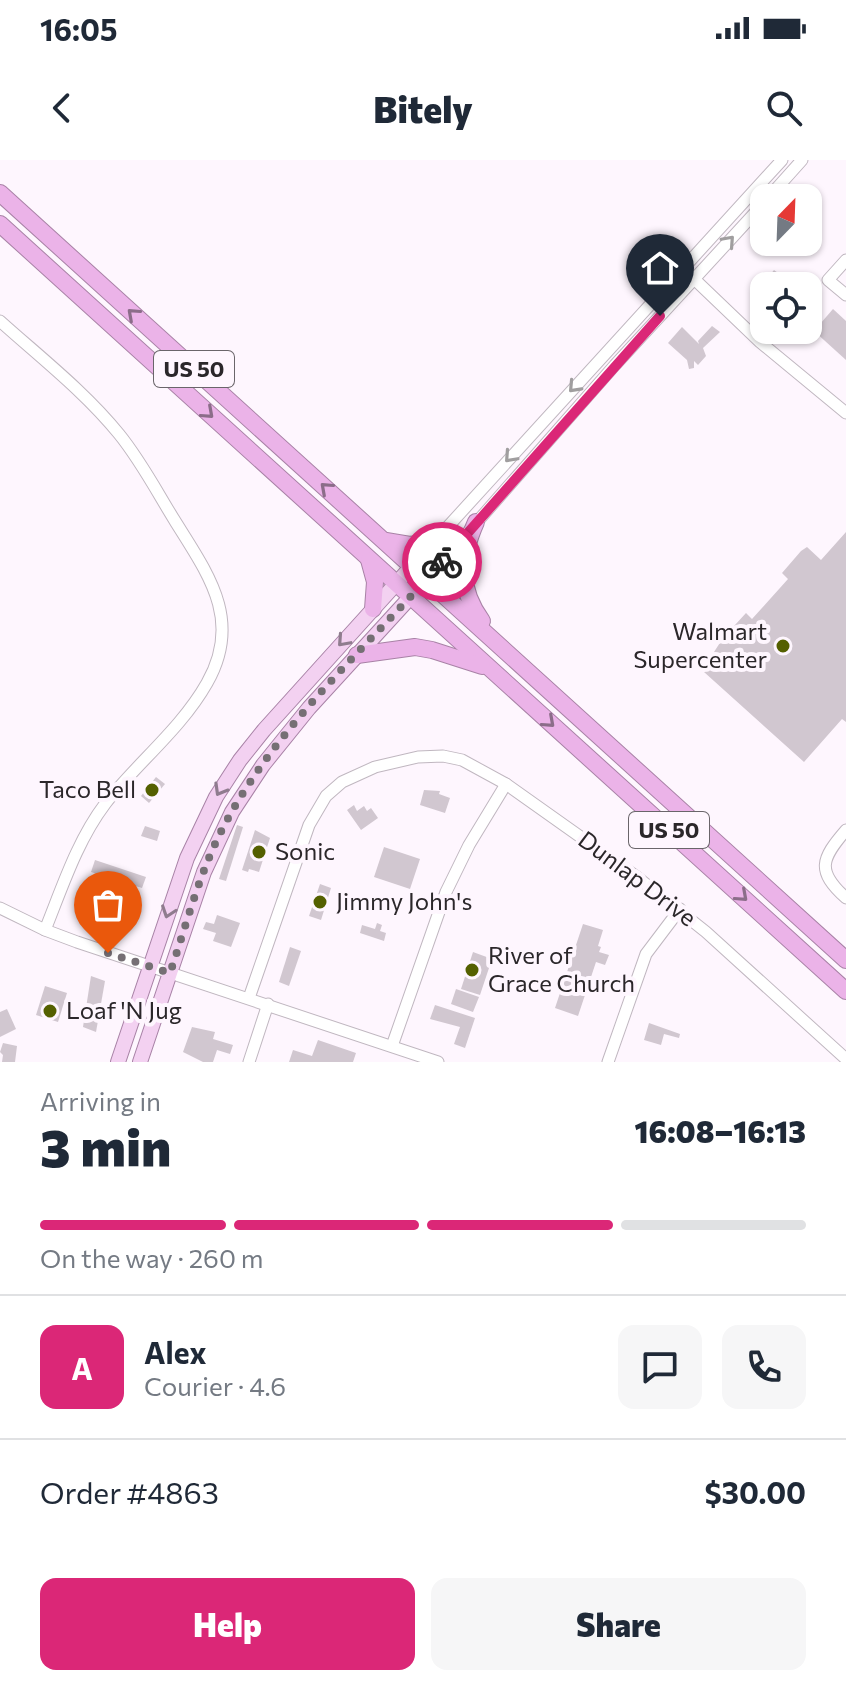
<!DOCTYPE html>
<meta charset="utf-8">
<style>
body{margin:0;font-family:Commissioner,sans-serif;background:#f6f6f7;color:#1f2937;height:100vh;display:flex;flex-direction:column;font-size:30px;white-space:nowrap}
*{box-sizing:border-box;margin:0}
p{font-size:26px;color:#747a83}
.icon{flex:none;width:44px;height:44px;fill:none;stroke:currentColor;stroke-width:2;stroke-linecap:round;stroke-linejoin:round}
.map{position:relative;height:902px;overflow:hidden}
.drawer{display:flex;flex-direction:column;background:#fff;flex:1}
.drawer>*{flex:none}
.needle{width:52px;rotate:23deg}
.tools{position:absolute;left:750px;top:24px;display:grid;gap:16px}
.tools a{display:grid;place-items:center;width:72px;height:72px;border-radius:16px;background:#fff;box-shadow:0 2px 6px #0004;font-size:40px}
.pin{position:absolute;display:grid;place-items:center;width:68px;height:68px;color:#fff;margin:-82px -34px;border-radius:50% 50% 50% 0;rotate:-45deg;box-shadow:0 0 8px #0007}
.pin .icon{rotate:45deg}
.courier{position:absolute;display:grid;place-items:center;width:80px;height:80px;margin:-40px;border:6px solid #db2777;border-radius:50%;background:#fff;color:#222;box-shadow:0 2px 10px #0007}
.head em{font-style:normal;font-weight:800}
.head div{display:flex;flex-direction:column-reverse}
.head{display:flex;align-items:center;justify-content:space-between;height:136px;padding:0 40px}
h1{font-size:52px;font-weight:800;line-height:60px}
.bar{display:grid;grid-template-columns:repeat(4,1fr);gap:12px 8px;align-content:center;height:96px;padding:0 40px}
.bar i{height:10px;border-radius:6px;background:#e0e1e3}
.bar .on{background:#db2777}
.bar p{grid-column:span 4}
.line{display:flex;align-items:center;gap:20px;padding:0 40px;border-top:2px solid #e0e1e3}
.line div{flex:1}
.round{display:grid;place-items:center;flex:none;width:84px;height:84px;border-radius:16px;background:#f6f6f7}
.button{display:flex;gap:16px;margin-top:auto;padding:16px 40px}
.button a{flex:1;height:92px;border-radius:16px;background:#db2777;color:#fff;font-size:32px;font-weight:800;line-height:92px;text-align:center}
.button a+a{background:#f6f6f7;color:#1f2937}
.status{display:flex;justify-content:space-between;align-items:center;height:56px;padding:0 40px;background:#fff;direction:ltr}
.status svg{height:22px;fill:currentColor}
header{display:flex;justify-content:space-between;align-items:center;height:104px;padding:0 40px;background:#fff;font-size:36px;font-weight:800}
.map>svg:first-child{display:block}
.building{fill:#d1c7d0}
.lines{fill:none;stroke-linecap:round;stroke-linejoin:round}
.minor-casing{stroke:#c0b7c0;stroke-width:13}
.major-casing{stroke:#a882a6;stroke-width:16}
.highway-casing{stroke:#a882a6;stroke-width:18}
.minor{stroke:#fff;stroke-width:11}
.major{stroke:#f3d1f1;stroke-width:14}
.highway{stroke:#ebb3e8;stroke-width:16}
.oneway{stroke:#a09e9f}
.oneway2{stroke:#8b6d89}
.oneway3{stroke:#8f7c8e}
.done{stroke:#756f74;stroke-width:8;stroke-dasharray:0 14.4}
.route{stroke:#db2777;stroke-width:10}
.poi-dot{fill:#546000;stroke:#fef6fe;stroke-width:3}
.labels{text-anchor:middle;stroke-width:8;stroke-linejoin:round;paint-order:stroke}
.shield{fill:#fef6fe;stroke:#6a656a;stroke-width:2}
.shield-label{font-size:22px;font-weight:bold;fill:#2b272a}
.poi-label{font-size:24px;fill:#2b272a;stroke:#fef6fe;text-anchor:start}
.street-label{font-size:24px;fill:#2b272a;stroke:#fef6fe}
</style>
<div class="status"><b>16:05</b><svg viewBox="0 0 49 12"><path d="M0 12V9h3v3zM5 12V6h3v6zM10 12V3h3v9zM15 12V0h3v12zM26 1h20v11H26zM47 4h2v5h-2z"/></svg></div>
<header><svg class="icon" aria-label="back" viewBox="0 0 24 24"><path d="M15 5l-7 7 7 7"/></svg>Bitely<svg class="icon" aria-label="search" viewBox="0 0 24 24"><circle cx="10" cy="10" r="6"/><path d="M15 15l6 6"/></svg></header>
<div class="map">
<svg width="846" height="902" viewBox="0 0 846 902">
<rect width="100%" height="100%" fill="#fef6fe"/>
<g class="building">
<path d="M 774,110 L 790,122 L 788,126 L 770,126 L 765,121 Z"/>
<path d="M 833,149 L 846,161 L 846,200 L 814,171 Z"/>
<path d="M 712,166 L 720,172 L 703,188 L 706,196 L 698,205 L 694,201 L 694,208 L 689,209 L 687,200 L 668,183 L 682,167 L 699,184 L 698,181 Z"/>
<path d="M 846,372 L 846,562 L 842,559 L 804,602 L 704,512 L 719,496 L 714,492 L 723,478 L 746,453 L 752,459 L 788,419 L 782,413 L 801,391 L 807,387 L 821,400 Z"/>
<path d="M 156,617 L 165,624 L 149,643 L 141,636 Z"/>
<path d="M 424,630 L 440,631 L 439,634 L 450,638 L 445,653 L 420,645 Z"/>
<path d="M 354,645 L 357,651 L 364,646 L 367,651 L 371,648 L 378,658 L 361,670 L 347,650 Z"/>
<path d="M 237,665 L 243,667 L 226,721 L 219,719 Z"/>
<path d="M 145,666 L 160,671 L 157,681 L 141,676 Z"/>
<path d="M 255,670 L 270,678 L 259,712 L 249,709 L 248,712 L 242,710 Z"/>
<path d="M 384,687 L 420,699 L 410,729 L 374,717 Z"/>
<path d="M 95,700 L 146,717 L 142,728 L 91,712 Z"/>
<path d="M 320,724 L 331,728 L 321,760 L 309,756 Z"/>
<path d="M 89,737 L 130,750 L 124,768 L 83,755 Z"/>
<path d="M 217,755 L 240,763 L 231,787 L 213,781 L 216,773 L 203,769 L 206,762 L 214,764 Z"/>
<path d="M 377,763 L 382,765 L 380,771 L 386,773 L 384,781 L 360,773 L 362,765 L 375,769 Z"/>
<path d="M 583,764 L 603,770 L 598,786 L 601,787 L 599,792 L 609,795 L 605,805 L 596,802 L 578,856 L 555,848 Z"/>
<path d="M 290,787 L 301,791 L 289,826 L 279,822 Z"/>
<path d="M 473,792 L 492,799 L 480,835 L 461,829 Z"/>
<path d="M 91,816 L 105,821 L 96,872 L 83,867 Z"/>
<path d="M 45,826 L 67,833 L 58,862 L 36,855 Z"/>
<path d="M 456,829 L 479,837 L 473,852 L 451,844 Z"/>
<path d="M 435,845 L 475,858 L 465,888 L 454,884 L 460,867 L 430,859 Z"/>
<path d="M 7,849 L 16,869 L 0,877 L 0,852 Z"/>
<path d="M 649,863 L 680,874 L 679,878 L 664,874 L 661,885 L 644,880 Z"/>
<path d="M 192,867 L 215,872 L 213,879 L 233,885 L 230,894 L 217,890 L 213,902 L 203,902 L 183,892 Z"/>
<path d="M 318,880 L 356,893 L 353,902 L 289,902 L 293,890 L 312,896 Z"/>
<path d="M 3,883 L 17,886 L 15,902 L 2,902 L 3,895 L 0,892 Z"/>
</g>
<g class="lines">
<defs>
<g id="minor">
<path d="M 768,38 L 802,0"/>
<path d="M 846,100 L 828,120 L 846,135"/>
<path d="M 690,115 L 760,182 L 846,253"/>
<path d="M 0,161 C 40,197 85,232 119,274 C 141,301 157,332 175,361 C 208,414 243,460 207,523 C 181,569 137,603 105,644 C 77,681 62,728 45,770"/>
<path d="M 412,406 L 782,0"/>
<path d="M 426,420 L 615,205 L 764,43"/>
<path d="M 846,670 C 821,699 816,711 846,738"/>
<path d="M 0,748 L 45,770 L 77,782 L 438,902"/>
<path d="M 249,838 L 309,665 L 326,636 L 342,622 L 375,607 L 418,597 L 443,596 L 462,600 L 506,624 L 637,717 L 706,772 L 846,899"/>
<path d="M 392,886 L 446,732 L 469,685 L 506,624"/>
<path d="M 249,902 L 268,844"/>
<path d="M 608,902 L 646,794 L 680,749"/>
</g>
<g id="major">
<path d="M 118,902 L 187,698 L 216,637 L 240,600 L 264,570 L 412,406"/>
<path d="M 140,902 L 204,712 L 232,652 L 263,605 L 309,548 L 426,420"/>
</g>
<g id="highway">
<path d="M 0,33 L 846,800"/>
<path d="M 0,64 L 846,831"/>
<path d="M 476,362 C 460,398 458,428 482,461"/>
<path d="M 386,381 L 410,385 L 436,380"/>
<path d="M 369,400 L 375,422 L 373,449"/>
<path d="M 357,495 L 415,487 L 432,490 L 482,506"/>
</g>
</defs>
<use href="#minor" class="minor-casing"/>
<use href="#major" class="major-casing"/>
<use href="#highway" class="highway-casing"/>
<use href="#minor" class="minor"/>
<use href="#major" class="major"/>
<use href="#highway" class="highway"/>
</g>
<defs><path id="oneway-chevron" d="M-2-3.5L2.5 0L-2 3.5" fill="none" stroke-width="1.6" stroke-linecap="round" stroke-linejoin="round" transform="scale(2)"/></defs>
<g class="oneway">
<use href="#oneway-chevron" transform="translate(729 81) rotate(-48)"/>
<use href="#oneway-chevron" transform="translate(574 227) rotate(133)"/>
<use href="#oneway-chevron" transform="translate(510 297) rotate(132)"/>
</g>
<g class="oneway2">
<use href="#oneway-chevron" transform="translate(133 154) rotate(-138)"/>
<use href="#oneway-chevron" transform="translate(208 253) rotate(42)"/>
<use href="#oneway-chevron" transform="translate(326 328) rotate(-138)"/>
<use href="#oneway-chevron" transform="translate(549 562) rotate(42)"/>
<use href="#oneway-chevron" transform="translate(742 736) rotate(42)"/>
</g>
<g class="oneway3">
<use href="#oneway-chevron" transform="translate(343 481) rotate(132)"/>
<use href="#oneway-chevron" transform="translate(220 630) rotate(120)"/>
<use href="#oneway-chevron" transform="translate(168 752) rotate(109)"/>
</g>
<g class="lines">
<path class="done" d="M 108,793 L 170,813 C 187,763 200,710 225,664 C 278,564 368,486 442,402"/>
<path class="route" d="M 442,402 L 660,156"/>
</g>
<g class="poi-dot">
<circle cx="783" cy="486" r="8"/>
<circle cx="152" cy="630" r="8"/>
<circle cx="259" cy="692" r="8"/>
<circle cx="320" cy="742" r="8"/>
<circle cx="472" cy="810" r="8"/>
<circle cx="50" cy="851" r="8"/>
</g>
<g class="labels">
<g class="shield">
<rect x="154" y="191" width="80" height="36" rx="6"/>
<rect x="629" y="652" width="80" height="36" rx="6"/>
</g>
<g class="shield-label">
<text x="194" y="217">US 50</text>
<text x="669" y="678">US 50</text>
</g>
<g class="poi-label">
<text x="767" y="480" text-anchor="end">Walmart<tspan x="767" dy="28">Supercenter</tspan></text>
<text x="136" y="638" text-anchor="end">Taco Bell</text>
<text x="275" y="700">Sonic</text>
<text x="336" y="750">Jimmy John's</text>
<text x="488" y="804">River of<tspan x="488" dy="28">Grace Church</tspan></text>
<text x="66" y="859">Loaf 'N Jug</text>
</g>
<g class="street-label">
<text transform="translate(637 719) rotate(37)" y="8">Dunlap Drive</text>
</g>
</g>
</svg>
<div class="tools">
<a><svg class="needle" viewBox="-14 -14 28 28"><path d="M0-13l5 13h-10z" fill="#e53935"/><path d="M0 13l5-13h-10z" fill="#747a83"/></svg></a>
<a><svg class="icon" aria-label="locate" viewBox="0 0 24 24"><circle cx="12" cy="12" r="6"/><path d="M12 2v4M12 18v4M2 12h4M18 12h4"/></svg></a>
</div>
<div class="pin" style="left:108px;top:793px;background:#ea580c"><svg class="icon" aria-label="bag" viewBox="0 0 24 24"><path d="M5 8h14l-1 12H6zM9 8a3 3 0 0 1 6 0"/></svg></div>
<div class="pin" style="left:660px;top:156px;background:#1f2937"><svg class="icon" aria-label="home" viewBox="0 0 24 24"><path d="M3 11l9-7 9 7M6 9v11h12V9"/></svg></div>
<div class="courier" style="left:442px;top:402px"><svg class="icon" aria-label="bike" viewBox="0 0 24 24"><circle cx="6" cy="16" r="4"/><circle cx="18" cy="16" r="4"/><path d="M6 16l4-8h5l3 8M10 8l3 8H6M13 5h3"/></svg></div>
</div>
<section class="drawer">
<div class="head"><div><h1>3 min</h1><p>Arriving in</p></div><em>16:08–16:13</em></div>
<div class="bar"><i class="on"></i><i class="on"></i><i class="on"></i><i></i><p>On the way · 260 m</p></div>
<div class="line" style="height:144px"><b class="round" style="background:#db2777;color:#fff">A</b><div><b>Alex</b><p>Courier · 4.6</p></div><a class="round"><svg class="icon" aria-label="chat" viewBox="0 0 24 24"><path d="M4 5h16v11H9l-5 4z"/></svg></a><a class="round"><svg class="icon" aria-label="phone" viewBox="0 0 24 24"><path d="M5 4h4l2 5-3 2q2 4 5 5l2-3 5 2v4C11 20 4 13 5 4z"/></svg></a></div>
<div class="line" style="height:104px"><div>Order #4863</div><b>$30.00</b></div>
<div class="button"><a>Help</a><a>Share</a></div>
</section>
